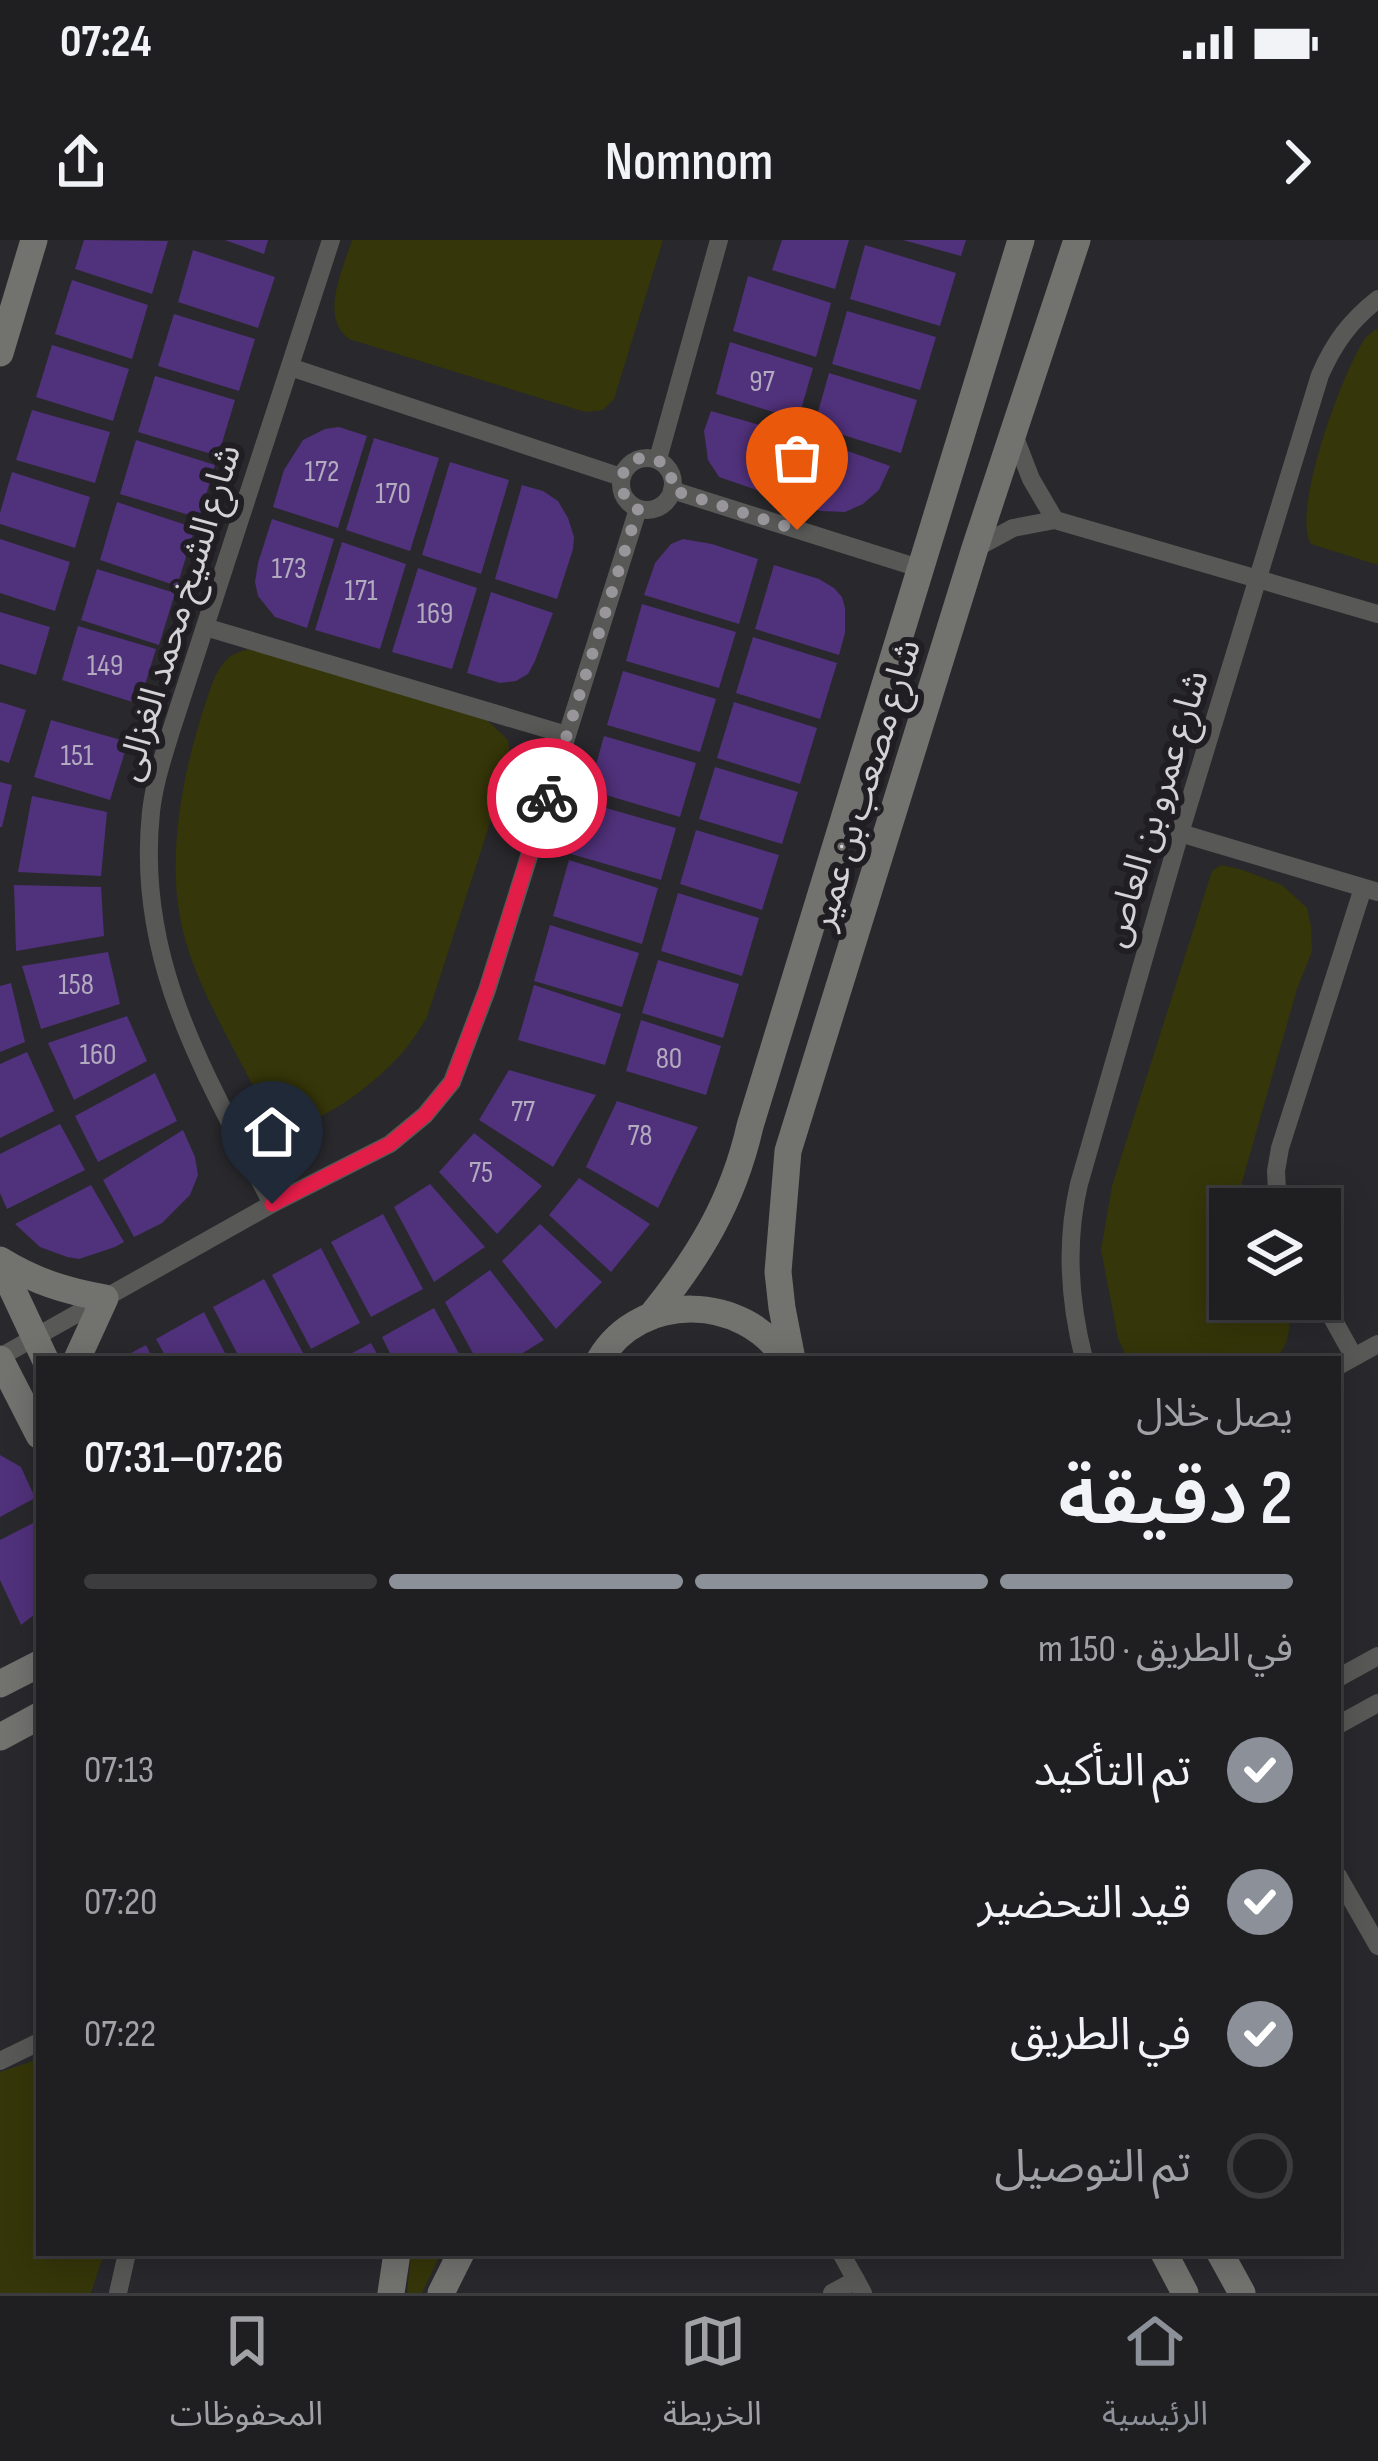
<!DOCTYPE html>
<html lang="ar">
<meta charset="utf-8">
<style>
body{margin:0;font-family:"Sofia Sans Condensed","Noto Sans Arabic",sans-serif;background:#2c2b2e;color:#f1f3f6;direction:rtl;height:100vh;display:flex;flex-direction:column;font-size:45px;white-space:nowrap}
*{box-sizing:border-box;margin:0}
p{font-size:39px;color:#a1a2a5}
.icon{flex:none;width:66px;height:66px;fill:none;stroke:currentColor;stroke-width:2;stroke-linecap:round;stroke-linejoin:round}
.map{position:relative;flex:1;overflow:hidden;direction:ltr}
.drawer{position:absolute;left:36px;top:1116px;width:1305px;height:900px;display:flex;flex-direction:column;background:#1f1e21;border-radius:0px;box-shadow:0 6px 30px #0003,0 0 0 3px #3c3c3f;direction:rtl}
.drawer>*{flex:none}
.fabs{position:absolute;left:1209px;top:948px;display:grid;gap:24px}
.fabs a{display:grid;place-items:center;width:132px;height:132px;border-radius:0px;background:#1f1e21;box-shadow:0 6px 30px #0003,0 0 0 3px #3c3c3f;font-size:60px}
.pin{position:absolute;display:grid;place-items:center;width:102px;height:102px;color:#fff;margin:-123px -51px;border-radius:50% 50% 50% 0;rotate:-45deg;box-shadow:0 0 12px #0007}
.pin .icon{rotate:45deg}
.courier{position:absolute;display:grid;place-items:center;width:120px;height:120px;margin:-60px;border:9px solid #e11d48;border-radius:50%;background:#fff;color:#222;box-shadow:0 3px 15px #0007}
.headline em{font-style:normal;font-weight:600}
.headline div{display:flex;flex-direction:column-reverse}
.headline{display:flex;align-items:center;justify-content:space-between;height:204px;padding:0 48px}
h1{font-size:78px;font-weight:600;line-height:90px}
.bar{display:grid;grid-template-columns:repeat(4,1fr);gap:18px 12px;align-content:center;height:144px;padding:0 48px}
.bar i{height:15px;border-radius:9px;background:#3c3c3f}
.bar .active{background:#8c9099}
.bar p{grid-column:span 4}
ol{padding:0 48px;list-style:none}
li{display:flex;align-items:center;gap:36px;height:132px}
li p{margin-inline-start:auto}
li .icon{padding:12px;border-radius:50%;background:#8c9099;color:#fff;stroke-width:4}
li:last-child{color:#a1a2a5}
li i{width:66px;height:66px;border:6px solid #3c3c3f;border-radius:50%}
.status{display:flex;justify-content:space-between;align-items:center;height:84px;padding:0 60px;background:#1f1e21;direction:ltr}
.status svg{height:33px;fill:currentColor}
header{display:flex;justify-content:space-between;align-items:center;height:156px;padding:0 48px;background:#1f1e21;font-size:54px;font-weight:600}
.dock{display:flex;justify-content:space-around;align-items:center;height:168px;border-top:3px solid #3c3c3f;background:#1f1e21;font-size:33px;color:#a1a2a5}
.dock a{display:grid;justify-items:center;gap:6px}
.dock .active{color:#8c9099}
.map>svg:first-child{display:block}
.green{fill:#353609}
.building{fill:#50317b}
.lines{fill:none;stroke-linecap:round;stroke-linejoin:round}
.street{stroke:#585856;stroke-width:18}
.secondary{stroke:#72726f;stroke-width:27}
.done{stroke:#98969a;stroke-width:12;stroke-dasharray:0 21.6}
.route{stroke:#e11d48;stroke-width:15}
.labels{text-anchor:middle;stroke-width:12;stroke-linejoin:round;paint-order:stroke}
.number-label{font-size:30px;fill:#b2aabe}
.street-label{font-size:36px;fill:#d3d2d5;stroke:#201e23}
</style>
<div class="status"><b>07:24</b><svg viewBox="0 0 49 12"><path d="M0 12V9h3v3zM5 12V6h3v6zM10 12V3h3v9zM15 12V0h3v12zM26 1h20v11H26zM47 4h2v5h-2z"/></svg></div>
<header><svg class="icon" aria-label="forward" viewBox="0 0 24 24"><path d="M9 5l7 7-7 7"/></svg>Nomnom<svg class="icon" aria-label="share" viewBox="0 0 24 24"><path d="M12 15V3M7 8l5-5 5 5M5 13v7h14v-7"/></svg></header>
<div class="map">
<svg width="1378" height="2053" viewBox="0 0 1378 2053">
<rect width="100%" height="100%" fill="#29282c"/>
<g class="green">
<path d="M 352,0 L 663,0 L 614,159 L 603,170 L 585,172 L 349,99 C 319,76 343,30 352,0 Z"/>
<path d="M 1378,88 L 1378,325 L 1311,304 C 1291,270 1342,134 1364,100 C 1368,95 1372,92 1378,88 Z"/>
<path d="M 255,408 L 487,480 L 508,500 L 511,518 L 427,777 C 421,787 414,798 407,807 C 388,832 319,892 286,882 C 265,875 252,843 242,825 C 220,783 194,737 183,691 C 166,622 181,541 202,474 C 208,457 212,438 223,424 C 232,412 242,411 255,408 Z"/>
<path d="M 1221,625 L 1243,630 L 1282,645 L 1307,668 L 1311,686 L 1312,711 L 1297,749 L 1242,942 L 1244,969 L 1230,969 L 1230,1059 L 1284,1059 C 1293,1078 1291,1104 1275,1119 L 1127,1119 L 1118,1098 L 1101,1010 L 1112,946 L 1212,631 Z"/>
<path d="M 39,1819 L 39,2013 L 104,2013 L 91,2053 L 0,2053 L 0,1832 Z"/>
<path d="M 411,2013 L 441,2013 L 422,2053 L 407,2053 Z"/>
</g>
<g class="building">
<path d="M 84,0 L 168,1 L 152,54 L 75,29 Z"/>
<path d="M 225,0 L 268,0 L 264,14 Z"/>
<path d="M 782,0 L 849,0 L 835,49 L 772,30 Z"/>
<path d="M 903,0 L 966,0 L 961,16 Z"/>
<path d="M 865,5 L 956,33 L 940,86 L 850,59 Z"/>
<path d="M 193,10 L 275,37 L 258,88 L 178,62 Z"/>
<path d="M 748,36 L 831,63 L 816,117 L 733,91 Z"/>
<path d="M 72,40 L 148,65 L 132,119 L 55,94 Z"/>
<path d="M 847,71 L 936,97 L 920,150 L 832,124 Z"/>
<path d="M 174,74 L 255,99 L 239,151 L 158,126 Z"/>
<path d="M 730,102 L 813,128 L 798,180 L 716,154 Z"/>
<path d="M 52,105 L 129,129 L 113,181 L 36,157 Z"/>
<path d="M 829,133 L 917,160 L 901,213 L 814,186 Z"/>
<path d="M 155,136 L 235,160 L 218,216 L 138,192 Z"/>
<path d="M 32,170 L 110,192 L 95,243 L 16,220 Z"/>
<path d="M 711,171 L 794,195 L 777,257 L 719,237 L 708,220 L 704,191 Z"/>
<path d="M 339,187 L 367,196 L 338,288 L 273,267 L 284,230 L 303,200 L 325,189 Z"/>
<path d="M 374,198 L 439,218 L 410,311 L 346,290 Z"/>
<path d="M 811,198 L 890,226 L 879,250 L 863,264 L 845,272 L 821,271 L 792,262 Z"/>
<path d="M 136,200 L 215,225 L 199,278 L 120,254 Z"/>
<path d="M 450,222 L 509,240 L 481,334 L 422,315 Z"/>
<path d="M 12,232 L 90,257 L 75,308 L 0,284 L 0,273 Z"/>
<path d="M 522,245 L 543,251 L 558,261 L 568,278 L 574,297 L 573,309 L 557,359 L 495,339 Z"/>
<path d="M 117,262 L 195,288 L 177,346 L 100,320 Z"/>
<path d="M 272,279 L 334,299 L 307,388 L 275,377 L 258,356 L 255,342 L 258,323 Z"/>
<path d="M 0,299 L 70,322 L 55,371 L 0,353 Z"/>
<path d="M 683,299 L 712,304 L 758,319 L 739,384 L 644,355 L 655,323 L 671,304 Z"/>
<path d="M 342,302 L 406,324 L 380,409 L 315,390 Z"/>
<path d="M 774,325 L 819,339 L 834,348 L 842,357 L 845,368 L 845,393 L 839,415 L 755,389 Z"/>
<path d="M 418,328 L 477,348 L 452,429 L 392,412 Z"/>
<path d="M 97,329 L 175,353 L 159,405 L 81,380 Z"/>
<path d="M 491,352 L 553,373 L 535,421 L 528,434 L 516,441 L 500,443 L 467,433 Z"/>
<path d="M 642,364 L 736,392 L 719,448 L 626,421 Z"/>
<path d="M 0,372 L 50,387 L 36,435 L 0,424 Z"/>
<path d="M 78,386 L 156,409 L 139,464 L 62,440 Z"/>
<path d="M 753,397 L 837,423 L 820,479 L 736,453 Z"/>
<path d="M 623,431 L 716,459 L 700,512 L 607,485 Z"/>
<path d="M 0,462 L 26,470 L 9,523 L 0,520 Z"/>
<path d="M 734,462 L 817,488 L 800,544 L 717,518 Z"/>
<path d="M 51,480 L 128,502 L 110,560 L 34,537 Z"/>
<path d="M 604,496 L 696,523 L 680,577 L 589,550 Z"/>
<path d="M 715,527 L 798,552 L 782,604 L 699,579 Z"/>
<path d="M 0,542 L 12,545 L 2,587 L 0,587 Z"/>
<path d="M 32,556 L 107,572 L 101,636 L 18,632 Z"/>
<path d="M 585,562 L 676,588 L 661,640 L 571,614 Z"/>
<path d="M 696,590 L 779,615 L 762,670 L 680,644 Z"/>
<path d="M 569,620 L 658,648 L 642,704 L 553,676 Z"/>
<path d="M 14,645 L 101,647 L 104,696 L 16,711 Z"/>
<path d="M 678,653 L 759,678 L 742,736 L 661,711 Z"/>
<path d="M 550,685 L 639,713 L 622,767 L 534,741 Z"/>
<path d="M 108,712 L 120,764 L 41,789 L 22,726 Z"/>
<path d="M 658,720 L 739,744 L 723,798 L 642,773 Z"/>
<path d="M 11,743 L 25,802 L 0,812 L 0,746 Z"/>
<path d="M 534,745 L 621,774 L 605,825 L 518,800 Z"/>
<path d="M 127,776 L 147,821 L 74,860 L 48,803 Z"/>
<path d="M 641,780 L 721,806 L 706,855 L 626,831 Z"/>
<path d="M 27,812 L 54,871 L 0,898 L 0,824 Z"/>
<path d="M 509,830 L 596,855 L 553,927 L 479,880 Z"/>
<path d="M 155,833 L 177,881 L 98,922 L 75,876 Z"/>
<path d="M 617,861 L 698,887 L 658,968 L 586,927 Z"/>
<path d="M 60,884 L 85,930 L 7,969 L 0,953 L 0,914 Z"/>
<path d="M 183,890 L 195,917 L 198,935 L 190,955 L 162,983 L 134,997 L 103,940 Z"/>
<path d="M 474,893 L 542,946 L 497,994 L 439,932 Z"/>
<path d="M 579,938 L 650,984 L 611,1032 L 549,975 Z"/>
<path d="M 430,944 L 485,1007 L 434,1042 L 394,967 Z"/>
<path d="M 91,945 L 124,1002 L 115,1007 L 79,1019 L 67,1017 L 40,1007 L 15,984 Z"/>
<path d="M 383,974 L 423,1049 L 371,1077 L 331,1002 Z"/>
<path d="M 540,984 L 602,1042 L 556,1089 L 502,1021 Z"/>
<path d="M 321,1008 L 360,1083 L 311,1109 L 272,1035 Z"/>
<path d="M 490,1030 L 544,1100 L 513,1119 L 476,1119 L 445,1062 Z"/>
<path d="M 264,1039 L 303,1113 L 291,1119 L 240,1119 L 213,1067 Z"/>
<path d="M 434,1068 L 462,1119 L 393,1119 L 382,1097 Z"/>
<path d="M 204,1072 L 228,1119 L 167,1119 L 156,1099 Z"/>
<path d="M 371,1103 L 380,1119 L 341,1119 Z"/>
<path d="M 146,1105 L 153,1119 L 120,1119 L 131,1113 Z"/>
<path d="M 0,1215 L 21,1227 L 35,1258 L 0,1277 Z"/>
<path d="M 39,1280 L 39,1371 L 21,1385 L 0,1340 L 0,1300 Z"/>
</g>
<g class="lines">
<g class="street">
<path d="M 290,127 L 621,237"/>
<path d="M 1014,195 L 1031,239 L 1055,280"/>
<circle cx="647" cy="244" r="26"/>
<path d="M 658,219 L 719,0"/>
<path d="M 672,250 L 922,329"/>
<path d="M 976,308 L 1013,288 L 1055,280 L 1378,374"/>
<path d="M 205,387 L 567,495"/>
<path d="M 1180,593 L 1378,652"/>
<path d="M 272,964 C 207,836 135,723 151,572 C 154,544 163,517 171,491 L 331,0"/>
<path d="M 1278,969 L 1276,931 L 1280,908 L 1363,648"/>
<path d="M 1320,1056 L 1354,1117"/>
<path d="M 0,1117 L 272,964 L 390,904 L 425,875 L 452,842 L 487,750 L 638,269"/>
<path d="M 1084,1119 C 1069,1060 1065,1003 1079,944 L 1180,593 L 1320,135 C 1334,103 1350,81 1378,59"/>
<path d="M 1338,1126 L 1378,1104"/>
<path d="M 1338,1438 L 1378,1416"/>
<path d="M 1338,1485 L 1378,1463"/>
<path d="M 1338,1636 L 1378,1706"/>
<path d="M 0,1821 L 39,1802"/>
<path d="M 841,2013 L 863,2053"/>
<path d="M 118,2053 L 127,2013"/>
<path d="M 832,2053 L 856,2040"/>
</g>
<g class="secondary">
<path d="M 0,113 L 34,0"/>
<path d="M 0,1020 C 34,1041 65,1051 105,1058 L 77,1119"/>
<path d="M 0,1023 L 45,1119"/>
<path d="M 651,1076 C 699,1017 733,961 750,886 L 1021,0"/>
<path d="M 0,1119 L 39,1195"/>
<path d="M 600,1119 C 640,1051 744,1054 785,1119"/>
<path d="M 792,1119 L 782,1068 L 778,1032 L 788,911 L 975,308 L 1077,0"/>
<path d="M 0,1444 L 39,1424"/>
<path d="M 0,1497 L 39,1476"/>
<path d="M 1164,2013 L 1185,2053"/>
<path d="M 1220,2013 L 1242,2053"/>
<path d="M 391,2053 L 397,2013"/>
<path d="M 441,2053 L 461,2013"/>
</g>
</g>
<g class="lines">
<path class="done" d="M 547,558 L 638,269 C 597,242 641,193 671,232 L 672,250 L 797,290"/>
<path class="route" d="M 272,964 L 390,904 L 425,875 L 452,842 L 487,749 L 547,558"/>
</g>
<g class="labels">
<g class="number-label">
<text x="762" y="151">97</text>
<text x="322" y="241">172</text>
<text x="393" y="263">170</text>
<text x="289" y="338">173</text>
<text x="361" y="360">171</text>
<text x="435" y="383">169</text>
<text x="105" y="435">149</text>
<text x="77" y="525">151</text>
<text x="76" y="754">158</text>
<text x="98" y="824">160</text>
<text x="669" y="828">80</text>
<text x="523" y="881">77</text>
<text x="640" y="905">78</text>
<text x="481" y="942">75</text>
</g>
<g class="street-label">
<text transform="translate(177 372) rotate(-73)" y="13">شارع الشيخ محمد الغزالى</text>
<text transform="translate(864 544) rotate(-73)" y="13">شارع مصعب بن عمير</text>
<text transform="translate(1154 568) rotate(-73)" y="13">شارع عمرو بن العاص</text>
</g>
</g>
</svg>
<div class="fabs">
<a><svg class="icon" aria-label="layers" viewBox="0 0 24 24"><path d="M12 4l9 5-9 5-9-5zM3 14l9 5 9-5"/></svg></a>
</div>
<div class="pin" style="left:797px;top:290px;background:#ea580c"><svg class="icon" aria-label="bag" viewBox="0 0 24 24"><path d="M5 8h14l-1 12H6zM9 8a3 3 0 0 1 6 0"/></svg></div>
<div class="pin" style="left:272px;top:964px;background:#1f2937"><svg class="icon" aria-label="home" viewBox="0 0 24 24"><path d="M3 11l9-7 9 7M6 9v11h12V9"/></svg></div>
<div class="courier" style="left:547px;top:558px"><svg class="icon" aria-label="bike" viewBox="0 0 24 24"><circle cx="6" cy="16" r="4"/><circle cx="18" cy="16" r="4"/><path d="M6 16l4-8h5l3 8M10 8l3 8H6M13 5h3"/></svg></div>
<section class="drawer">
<div class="headline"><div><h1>2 دقيقة</h1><p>يصل خلال</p></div><em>07:26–07:31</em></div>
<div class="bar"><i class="active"></i><i class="active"></i><i class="active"></i><i></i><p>في الطريق · 150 m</p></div>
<ol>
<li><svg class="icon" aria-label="check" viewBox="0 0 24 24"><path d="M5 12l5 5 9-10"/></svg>تم التأكيد<p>07:13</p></li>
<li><svg class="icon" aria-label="check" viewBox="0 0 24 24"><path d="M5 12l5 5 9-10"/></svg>قيد التحضير<p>07:20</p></li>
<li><svg class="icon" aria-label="check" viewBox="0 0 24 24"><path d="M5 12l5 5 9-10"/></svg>في الطريق<p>07:22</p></li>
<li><i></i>تم التوصيل</li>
</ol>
</section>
</div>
<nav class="dock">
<a class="active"><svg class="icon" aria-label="home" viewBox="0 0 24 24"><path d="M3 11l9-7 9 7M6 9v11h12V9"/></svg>الرئيسية</a>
<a><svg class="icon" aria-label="map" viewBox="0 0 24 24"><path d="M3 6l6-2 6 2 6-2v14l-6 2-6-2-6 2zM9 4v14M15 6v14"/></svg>الخريطة</a>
<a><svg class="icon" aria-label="saved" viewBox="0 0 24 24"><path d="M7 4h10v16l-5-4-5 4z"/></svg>المحفوظات</a>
</nav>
